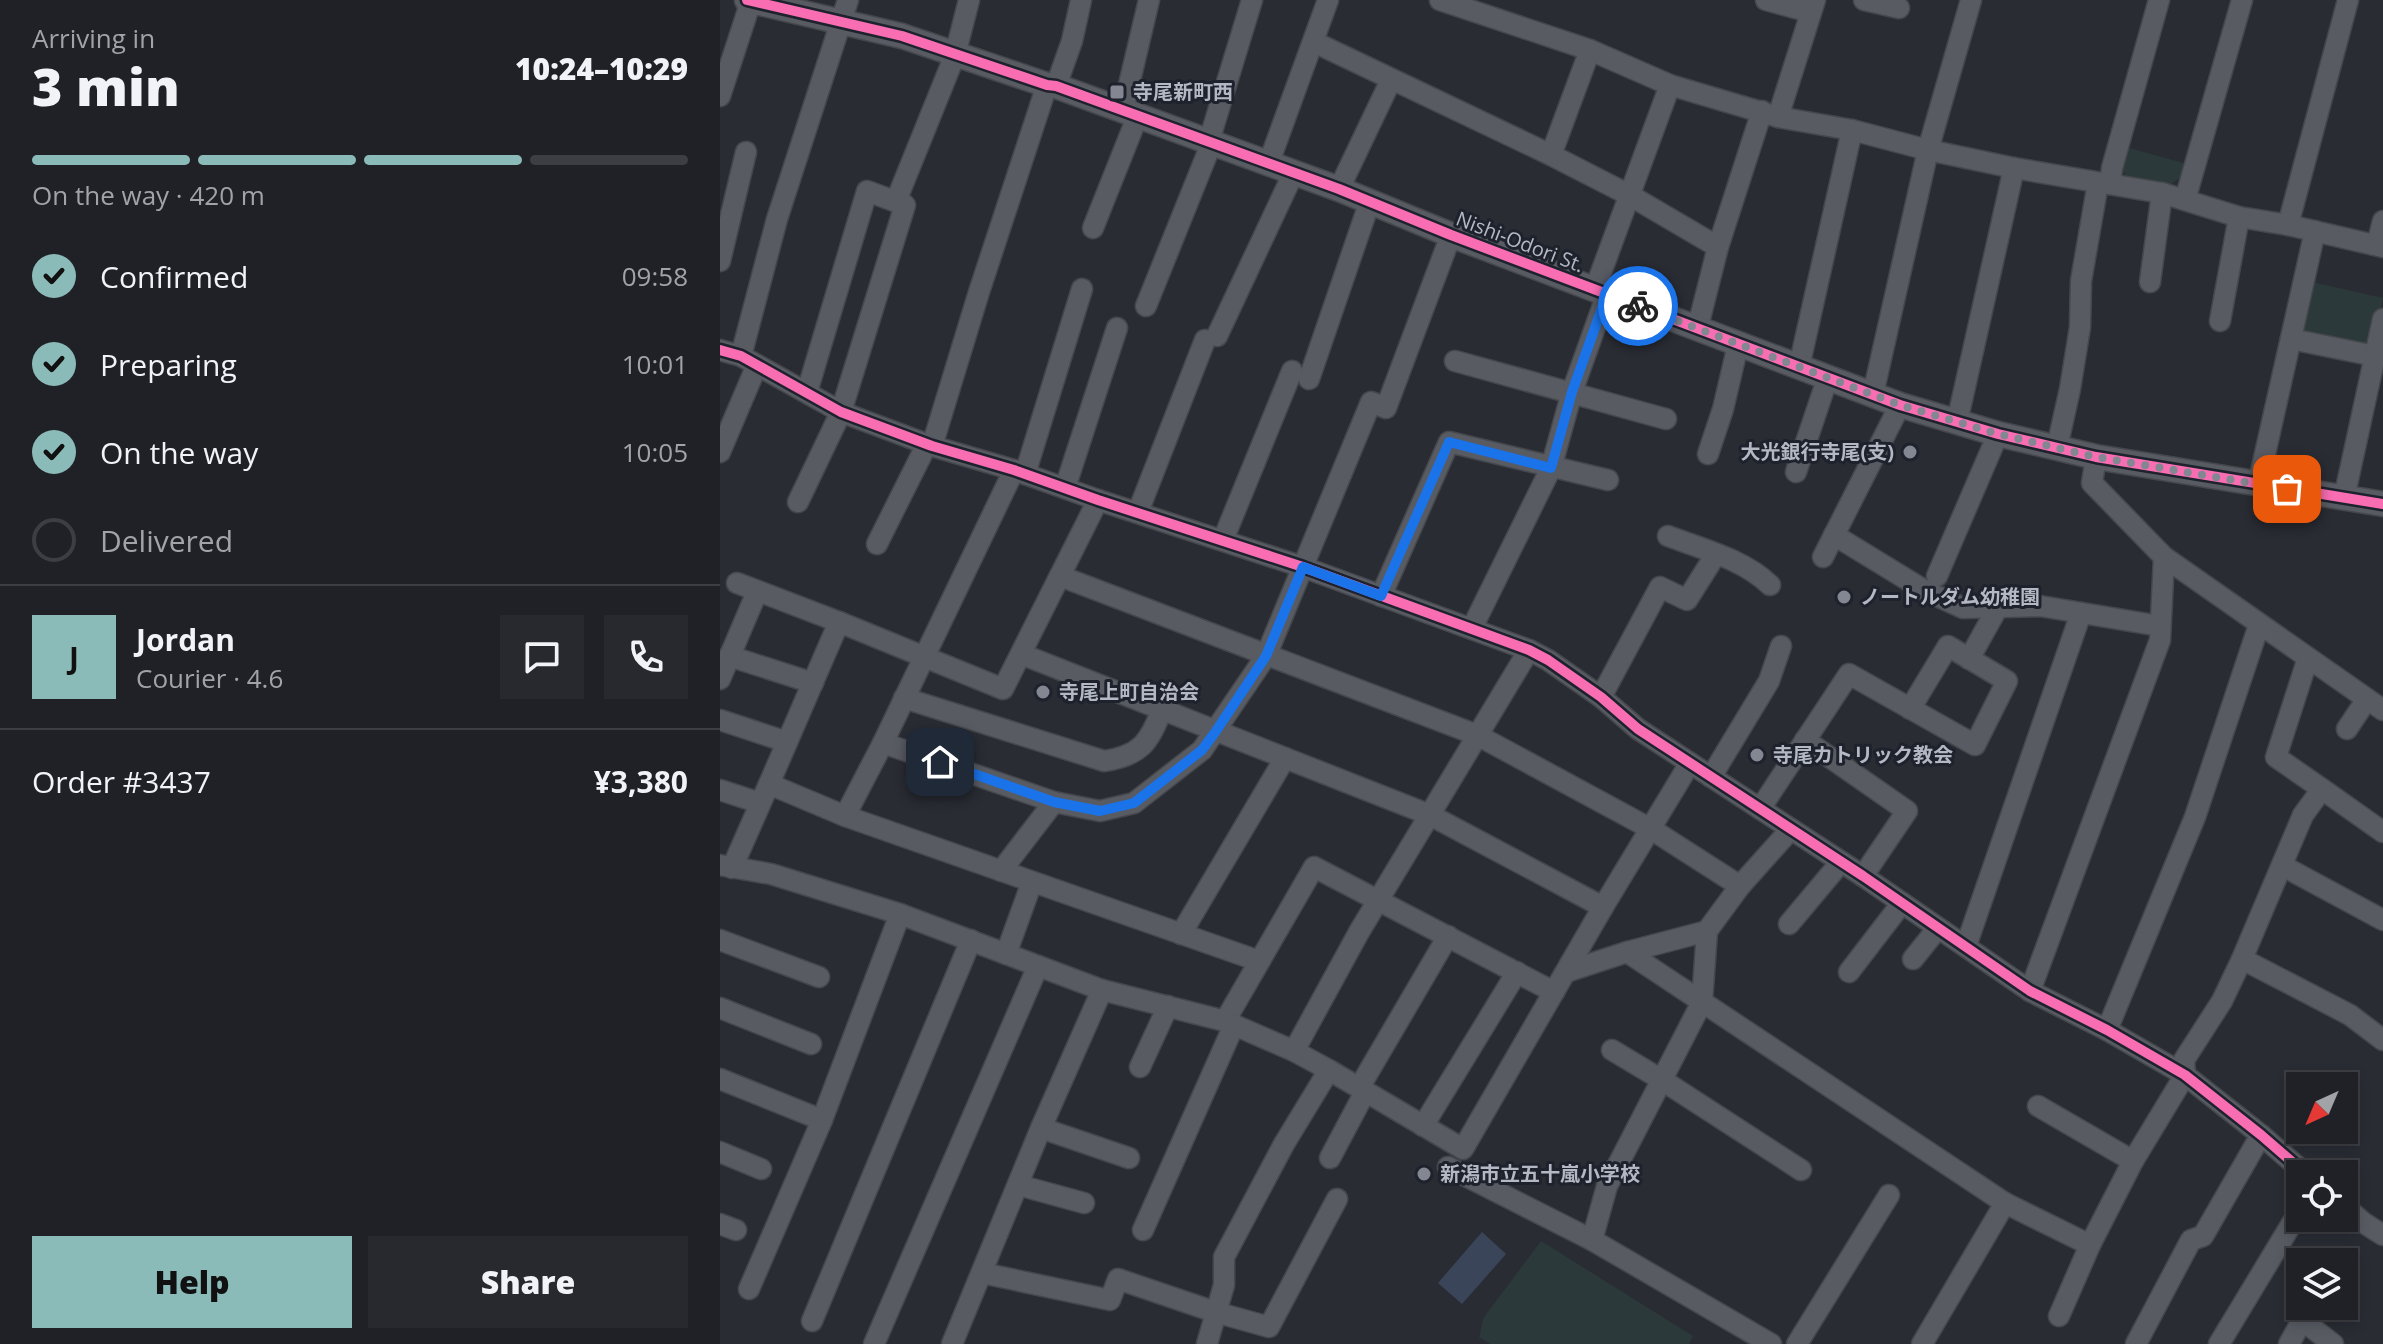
<!DOCTYPE html>
<meta charset="utf-8">
<style>
body{margin:0;font-family:"Open Sans","Noto Sans JP",sans-serif;background:#27292e;color:#f1f3f6;height:100vh;display:flex;flex-direction:column;font-size:30px;white-space:nowrap}
*{box-sizing:border-box;margin:0}
p{font-size:26px;color:#a1a3a7}
.icon{flex:none;width:44px;height:44px;fill:none;stroke:currentColor;stroke-width:2;stroke-linecap:round;stroke-linejoin:round}
.map{position:relative;flex:1;overflow:hidden}
.details{display:flex;flex-direction:column;background:#1f2126;width:720px}
.details>*{flex:none}
.needle{width:52px;rotate:224deg}
.buttons{position:absolute;left:1566px;top:1072px;display:grid;gap:16px}
.buttons a{display:grid;place-items:center;width:72px;height:72px;border-radius:0px;background:#1f2126;box-shadow:0 4px 12px #0003,0 0 0 2px #3c3e43;font-size:40px}
.pin{position:absolute;display:grid;place-items:center;width:68px;height:68px;color:#fff;margin:-34px;border-radius:16px;box-shadow:0 4px 12px #0006}
.courier{position:absolute;display:grid;place-items:center;width:80px;height:80px;margin:-40px;border:6px solid #1a73e8;border-radius:50%;background:#fff;color:#222;box-shadow:0 2px 10px #0007}
.summary em{font-style:normal;font-weight:800}
.summary div{display:flex;flex-direction:column-reverse}
.summary{display:flex;align-items:center;justify-content:space-between;height:136px;padding:0 32px}
h1{font-size:52px;font-weight:800;line-height:60px}
.bar{display:grid;grid-template-columns:repeat(4,1fr);gap:12px 8px;align-content:center;height:96px;padding:0 32px}
.bar i{height:10px;border-radius:6px;background:#3c3e43}
.bar .selected{background:#8bbbb9}
.bar p{grid-column:span 4}
.line{display:flex;align-items:center;gap:20px;padding:0 32px;border-top:2px solid #3c3e43}
.line div{flex:1}
.round{display:grid;place-items:center;flex:none;width:84px;height:84px;border-radius:0px;background:#27292e}
ol{padding:0 32px;list-style:none}
li{display:flex;align-items:center;gap:24px;height:88px}
li p{margin-inline-start:auto}
li .icon{padding:8px;border-radius:50%;background:#8bbbb9;color:#111;stroke-width:4}
li:last-child{color:#a1a3a7}
li i{width:44px;height:44px;border:4px solid #3c3e43;border-radius:50%}
.button{display:flex;gap:16px;margin-top:auto;padding:16px 32px}
.button a{flex:1;height:92px;border-radius:0px;background:#8bbbb9;color:#111;font-size:32px;font-weight:800;line-height:92px;text-align:center}
.button a+a{background:#27292e;color:#f1f3f6}
main{display:flex;flex:1;min-height:0}
.map>svg:first-child{display:block}
.green{fill:#2b393b}
.water{fill:#3b455a}
.lines{fill:none;stroke-linecap:round;stroke-linejoin:round}
.minor-casing{stroke:#44474c;stroke-width:23}
.tertiary-casing{stroke:#44474c;stroke-width:27}
.minor{stroke:#585b62;stroke-width:20}
.tertiary{stroke:#585b62;stroke-width:24}
.cycleway-casing{stroke:#1d222d;stroke-width:15}
.cycleway{stroke:#f96db3;stroke-width:10}
.done{stroke:#838791;stroke-width:8;stroke-dasharray:0 14.4}
.route{stroke:#1a73e8;stroke-width:10}
.poi-dot{fill:#838791;stroke:#1d222d;stroke-width:3}
.labels{text-anchor:middle;stroke-width:6;stroke-linejoin:round;paint-order:stroke}
.poi-label{font-size:20px;font-weight:bold;fill:#b3b8c4;stroke:#1d222d;text-anchor:start}
.street-label{font-size:20px;fill:#b3b8c4;stroke:#1d222d}
</style>
<main>
<section class="details">
<div class="summary"><div><h1>3 min</h1><p>Arriving in</p></div><em>10:24–10:29</em></div>
<div class="bar"><i class="selected"></i><i class="selected"></i><i class="selected"></i><i></i><p>On the way · 420 m</p></div>
<ol>
<li><svg class="icon" aria-label="check" viewBox="0 0 24 24"><path d="M5 12l5 5 9-10"/></svg>Confirmed<p>09:58</p></li>
<li><svg class="icon" aria-label="check" viewBox="0 0 24 24"><path d="M5 12l5 5 9-10"/></svg>Preparing<p>10:01</p></li>
<li><svg class="icon" aria-label="check" viewBox="0 0 24 24"><path d="M5 12l5 5 9-10"/></svg>On the way<p>10:05</p></li>
<li><i></i>Delivered</li>
</ol>
<div class="line" style="height:144px"><b class="round" style="background:#8bbbb9;color:#111">J</b><div><b>Jordan</b><p>Courier · 4.6</p></div><a class="round"><svg class="icon" aria-label="chat" viewBox="0 0 24 24"><path d="M4 5h16v11H9l-5 4z"/></svg></a><a class="round"><svg class="icon" aria-label="phone" viewBox="0 0 24 24"><path d="M5 4h4l2 5-3 2q2 4 5 5l2-3 5 2v4C11 20 4 13 5 4z"/></svg></a></div>
<div class="line" style="height:104px"><div>Order #3437</div><b>¥3,380</b></div>
<div class="button"><a>Help</a><a>Share</a></div>
</section>
<div class="map">
<svg width="1663" height="1344" viewBox="0 0 1663 1344">
<rect width="100%" height="100%" fill="#292c33"/>
<g class="green">
<path d="M 1406,147 L 1467,164 L 1462,176 L 1450,185 L 1407,177 L 1401,169 Z"/>
<path d="M 1588,281 L 1663,298 L 1653,352 L 1575,336 Z"/>
<path d="M 821,1241 L 973,1336 L 969,1344 L 770,1344 L 759,1337 L 764,1317 Z"/>
</g>
<path class="water" d="M 762,1232 L 786,1254 L 742,1304 L 718,1283 Z"/>
<g class="lines">
<defs>
<g id="minor">
<path d="M 720,0 L 870,50 L 950,85 L 1058,117 L 1132,130 L 1208,150 L 1294,168 L 1442,193 L 1519,217 L 1568,225 L 1663,247"/>
<path d="M 1046,0 L 1090,12"/>
<path d="M 1144,0 L 1179,8"/>
<path d="M 594,42 L 831,155 L 911,196 L 998,247"/>
<path d="M 336,86 L 352,41 L 361,0"/>
<path d="M 0,96 L 31,1"/>
<path d="M 403,110 L 429,0"/>
<path d="M 1058,117 L 1095,0"/>
<path d="M 489,141 L 532,0"/>
<path d="M 831,155 L 870,50"/>
<path d="M 548,165 L 608,0"/>
<path d="M 1390,184 L 1392,168 L 1439,0"/>
<path d="M 619,189 L 671,80"/>
<path d="M 1465,200 L 1522,0"/>
<path d="M 176,201 L 235,55 L 249,0"/>
<path d="M 1568,225 L 1628,0"/>
<path d="M 373,228 L 418,115"/>
<path d="M 1657,245 L 1663,221"/>
<path d="M 0,261 L 26,152"/>
<path d="M 1430,282 L 1442,193"/>
<path d="M 875,289 L 950,85"/>
<path d="M 426,306 L 492,142"/>
<path d="M 1500,321 L 1519,217"/>
<path d="M 977,330 L 998,247 L 1042,111"/>
<path d="M 497,336 L 573,174"/>
<path d="M 1571,339 L 1655,356"/>
<path d="M 0,350 L 21,356 L 121,412 L 212,446 L 294,470 L 378,500 L 583,567 L 809,650 L 828,660 L 881,697 L 918,729 L 1143,876 L 1310,991 L 1387,1030 L 1465,1075 L 1541,1135 L 1586,1174"/>
<path d="M 21,356 L 57,219 L 128,0"/>
<path d="M 735,361 L 946,419"/>
<path d="M 1079,367 L 1132,130"/>
<path d="M 589,379 L 650,201"/>
<path d="M 1153,394 L 1208,150 L 1251,0"/>
<path d="M 1237,422 L 1294,168"/>
<path d="M 212,446 L 259,292 L 327,85"/>
<path d="M 1337,447 L 1350,389 L 1360,327 L 1361,281 L 1378,183"/>
<path d="M 0,452 L 37,365"/>
<path d="M 988,454 L 1003,409 L 1018,345"/>
<path d="M 1376,457 L 1372,483 L 1444,557 L 1663,710"/>
<path d="M 1076,472 L 1108,377"/>
<path d="M 305,474 L 362,289"/>
<path d="M 1538,485 L 1595,231"/>
<path d="M 345,488 L 397,328"/>
<path d="M 1624,498 L 1663,319"/>
<path d="M 78,502 L 121,412 L 185,205 L 147,191 L 87,392"/>
<path d="M 418,512 L 485,340"/>
<path d="M 1114,535 L 1204,590 L 1243,608 L 1320,606 L 1440,626"/>
<path d="M 948,536 C 982,549 1023,559 1050,585"/>
<path d="M 503,540 L 572,371"/>
<path d="M 157,544 L 207,444"/>
<path d="M 1103,557 L 1180,405"/>
<path d="M 340,576 L 757,735 L 931,829 L 1020,886"/>
<path d="M 1217,576 L 1278,434"/>
<path d="M 17,583 L 119,622"/>
<path d="M 661,596 L 729,442 L 888,480"/>
<path d="M 752,628 L 831,468 L 852,392 L 887,294"/>
<path d="M 301,654 L 710,815 L 883,907"/>
<path d="M 9,656 L 93,683"/>
<path d="M 1249,659 L 1278,607"/>
<path d="M 0,679 L 37,592"/>
<path d="M 881,697 L 940,587 L 967,600 L 996,554"/>
<path d="M 184,698 L 384,761 C 420,756 430,742 442,709"/>
<path d="M 0,720 L 67,742"/>
<path d="M 1627,729 L 1647,699"/>
<path d="M 1085,740 L 1187,811 L 1143,876"/>
<path d="M 163,743 L 334,802 L 380,811 L 414,803 L 482,750 L 546,656 L 651,402 L 666,408 L 731,235"/>
<path d="M 991,777 L 1049,681 L 1061,646"/>
<path d="M 49,784 L 119,622 L 283,689 L 378,500"/>
<path d="M 1602,789 L 1663,832"/>
<path d="M 0,790 L 40,803"/>
<path d="M 1040,809 L 1129,674 L 1255,745 L 1287,681 L 1228,646 L 1190,709"/>
<path d="M 125,816 L 539,961"/>
<path d="M 0,865 L 51,874 L 180,914 L 382,990 L 505,1021 L 574,1051 L 609,1070 L 743,1149 L 883,907 L 970,763"/>
<path d="M 1563,866 L 1663,920"/>
<path d="M 12,868 L 49,784 L 125,816 L 163,743 L 294,470"/>
<path d="M 281,871 L 334,802"/>
<path d="M 1069,924 L 1121,862"/>
<path d="M 461,934 L 565,758"/>
<path d="M 0,940 L 99,977"/>
<path d="M 1246,946 L 1361,613"/>
<path d="M 907,952 L 1285,1203 L 1370,1245 L 1413,1161 L 1465,1075 L 1464,1060 L 1502,1001 L 1522,959 L 1583,815 L 1602,789 L 1556,757 L 1588,658"/>
<path d="M 286,954 L 312,882"/>
<path d="M 1193,959 L 1218,928"/>
<path d="M 1522,959 L 1630,1015 L 1663,1040"/>
<path d="M 846,972 L 907,952 L 987,931"/>
<path d="M 1129,972 L 1182,903"/>
<path d="M 1310,991 L 1440,640 L 1444,557"/>
<path d="M 0,1008 L 91,1044"/>
<path d="M 505,1021 L 594,867 L 834,992"/>
<path d="M 1387,1030 L 1475,817 L 1539,625"/>
<path d="M 892,1050 L 942,1080 L 1081,1170"/>
<path d="M 574,1051 L 639,932 L 809,650"/>
<path d="M 420,1067 L 448,1006"/>
<path d="M 0,1079 L 102,1120"/>
<path d="M 639,1088 L 728,936"/>
<path d="M 1318,1106 L 1413,1161"/>
<path d="M 703,1126 L 797,972"/>
<path d="M 321,1128 L 409,1158"/>
<path d="M 0,1152 L 41,1169"/>
<path d="M 610,1158 L 645,1092"/>
<path d="M 728,1167 L 872,1240 L 1051,1344"/>
<path d="M 298,1185 L 364,1203"/>
<path d="M 1624,1206 L 1644,1223 L 1663,1235"/>
<path d="M 0,1224 L 16,1230"/>
<path d="M 423,1230 L 514,1025"/>
<path d="M 872,1240 L 887,1186 L 982,1002 L 987,931 L 1020,886 L 1071,829"/>
<path d="M 262,1273 L 390,1300 L 398,1279 L 495,1312 L 549,1327 L 617,1199"/>
<path d="M 29,1289 L 102,1120 L 180,914"/>
<path d="M 1339,1316 L 1370,1245"/>
<path d="M 1582,1320 L 1613,1344"/>
<path d="M 92,1321 L 251,940"/>
<path d="M 154,1344 L 318,966"/>
<path d="M 232,1344 L 321,1128 L 382,990"/>
<path d="M 487,1344 L 504,1285 L 504,1257 L 564,1144 L 609,1070"/>
<path d="M 1077,1344 L 1169,1195"/>
<path d="M 1202,1344 L 1285,1203"/>
<path d="M 1416,1344 L 1471,1240 L 1483,1236 L 1541,1135"/>
<path d="M 1499,1344 L 1580,1210"/>
<path d="M 1569,1344 L 1590,1306"/>
</g>
<path id="tertiary" d="M 27,0 L 182,36 L 327,85 L 336,86 L 619,189 L 731,235 L 1180,405 L 1278,434 L 1376,457 L 1663,504"/>
</defs>
<use href="#minor" class="minor-casing"/>
<use href="#tertiary" class="tertiary-casing"/>
<use href="#minor" class="minor"/>
<use href="#tertiary" class="tertiary"/>
<defs>
<g id="cycleway">
<path d="M 27,0 L 182,36 L 327,85 L 336,86 L 619,189 L 731,235 L 1180,405 L 1278,434 L 1376,457 L 1663,504"/>
<path d="M 0,350 L 21,356 L 121,412 L 212,446 L 294,470 L 378,500 L 583,567 L 809,650 L 828,660 L 881,697 L 918,729 L 1143,876 L 1310,991 L 1387,1030 L 1465,1075 L 1541,1135 L 1586,1174"/>
</g>
</defs>
<use href="#cycleway" class="cycleway-casing"/>
<use href="#cycleway" class="cycleway"/>
</g>
<g class="lines">
<path class="done" d="M 918,306 L 1180,405 L 1278,434 L 1376,457 L 1567,489"/>
<path class="route" d="M 220,762 L 334,802 L 380,811 L 414,803 L 482,750 L 496,731 L 546,656 L 583,567 L 661,596 L 729,442 L 831,468 L 852,392 L 887,294 L 918,306"/>
</g>
<g class="poi-dot">
<rect x="389" y="84" width="16" height="16" rx="4"/>
<circle cx="1190" cy="452" r="8"/>
<circle cx="1124" cy="597" r="8"/>
<circle cx="323" cy="692" r="8"/>
<circle cx="1037" cy="755" r="8"/>
<circle cx="704" cy="1174" r="8"/>
</g>
<g class="labels">
<g class="poi-label">
<text x="413" y="99">寺尾新町西</text>
<text x="1174" y="459" text-anchor="end">大光銀行寺尾(支)</text>
<text x="1140" y="604">ノートルダム幼稚園</text>
<text x="339" y="699">寺尾上町自治会</text>
<text x="1053" y="762">寺尾カトリック教会</text>
<text x="720" y="1181">新潟市立五十嵐小学校</text>
</g>
<g class="street-label">
<text transform="translate(800 242) rotate(21)" y="7">Nishi-Odori St.</text>
</g>
</g>
</svg>
<div class="buttons">
<a><svg class="needle" viewBox="-14 -14 28 28"><path d="M0-13l5 13h-10z" fill="#e53935"/><path d="M0 13l5-13h-10z" fill="#a1a3a7"/></svg></a>
<a><svg class="icon" aria-label="locate" viewBox="0 0 24 24"><circle cx="12" cy="12" r="6"/><path d="M12 2v4M12 18v4M2 12h4M18 12h4"/></svg></a>
<a><svg class="icon" aria-label="layers" viewBox="0 0 24 24"><path d="M12 4l9 5-9 5-9-5zM3 14l9 5 9-5"/></svg></a>
</div>
<div class="pin" style="left:1567px;top:489px;background:#ea580c"><svg class="icon" aria-label="bag" viewBox="0 0 24 24"><path d="M5 8h14l-1 12H6zM9 8a3 3 0 0 1 6 0"/></svg></div>
<div class="pin" style="left:220px;top:762px;background:#1f2937"><svg class="icon" aria-label="home" viewBox="0 0 24 24"><path d="M3 11l9-7 9 7M6 9v11h12V9"/></svg></div>
<div class="courier" style="left:918px;top:306px"><svg class="icon" aria-label="bike" viewBox="0 0 24 24"><circle cx="6" cy="16" r="4"/><circle cx="18" cy="16" r="4"/><path d="M6 16l4-8h5l3 8M10 8l3 8H6M13 5h3"/></svg></div>
</div>
</main>
